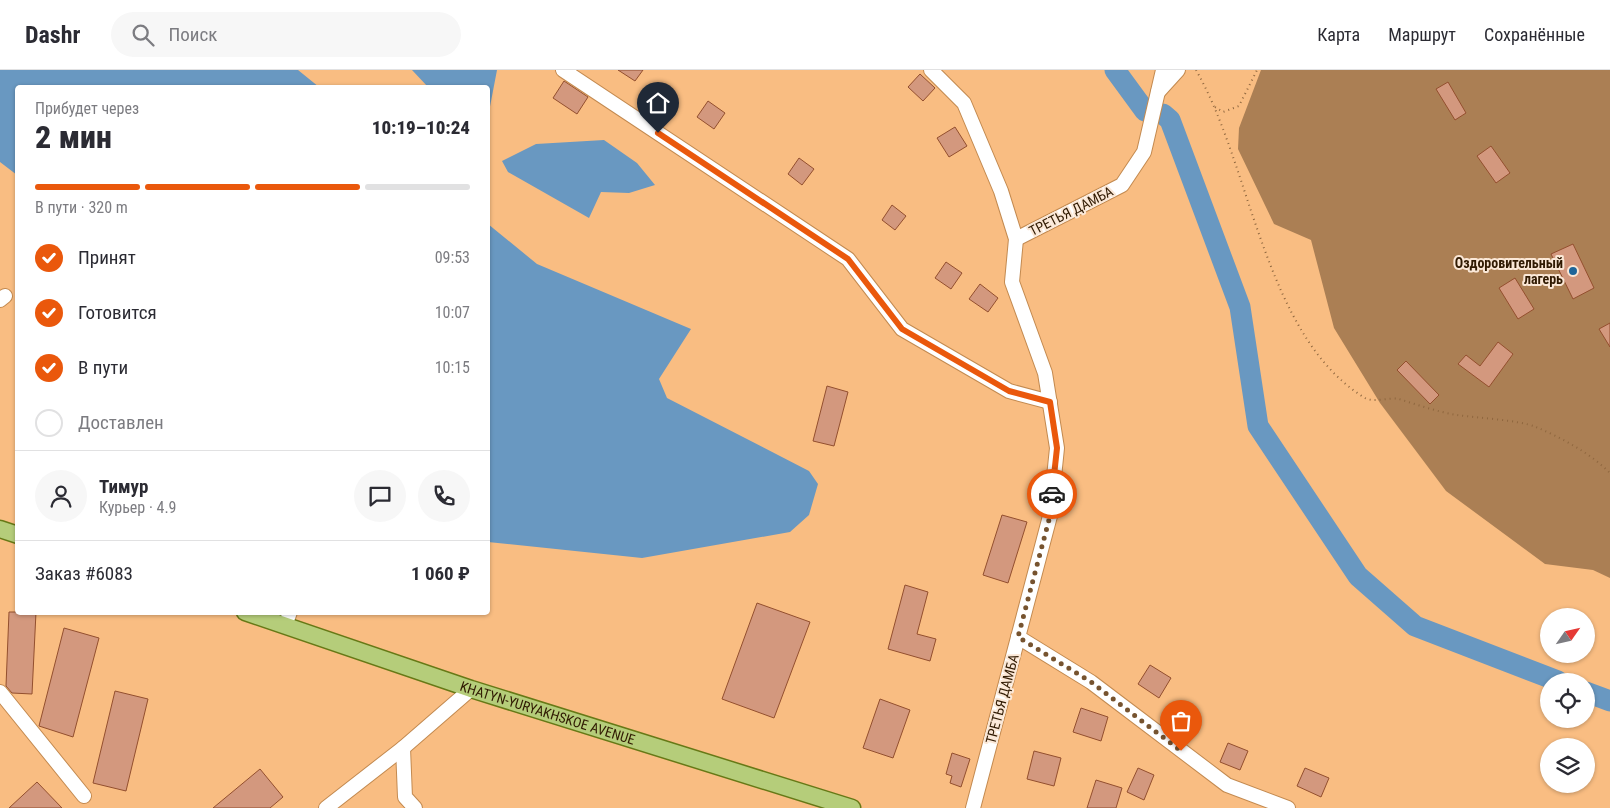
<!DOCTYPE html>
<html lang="ru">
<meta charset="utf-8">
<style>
body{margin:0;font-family:"Roboto Condensed",sans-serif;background:#f7f7f7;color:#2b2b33;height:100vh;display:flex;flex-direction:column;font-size:19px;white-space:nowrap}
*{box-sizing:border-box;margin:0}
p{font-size:16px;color:#7c7c81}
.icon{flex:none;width:28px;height:28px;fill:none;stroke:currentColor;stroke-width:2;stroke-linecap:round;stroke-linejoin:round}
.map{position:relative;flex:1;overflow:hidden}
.panel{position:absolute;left:15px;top:15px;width:475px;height:530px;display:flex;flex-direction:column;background:#fff;border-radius:5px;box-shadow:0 1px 4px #0004}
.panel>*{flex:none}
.needle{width:32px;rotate:56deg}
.tools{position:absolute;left:1540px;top:538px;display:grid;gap:10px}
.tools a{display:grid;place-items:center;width:55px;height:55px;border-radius:50%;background:#fff;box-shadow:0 1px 4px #0004;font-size:25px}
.pin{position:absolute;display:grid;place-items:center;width:42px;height:42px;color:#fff;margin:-51px -21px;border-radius:50% 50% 50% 0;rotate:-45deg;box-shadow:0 0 5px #0007}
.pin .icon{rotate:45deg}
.courier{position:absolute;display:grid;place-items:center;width:50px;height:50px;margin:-25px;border:4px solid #ea580c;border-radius:50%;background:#fff;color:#222;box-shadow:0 1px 6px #0007}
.head em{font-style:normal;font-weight:800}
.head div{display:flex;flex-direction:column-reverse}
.head{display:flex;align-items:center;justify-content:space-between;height:85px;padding:0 20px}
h1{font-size:32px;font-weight:800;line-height:38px}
.bar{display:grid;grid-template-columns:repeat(4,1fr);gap:8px 5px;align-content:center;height:60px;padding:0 20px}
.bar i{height:6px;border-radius:4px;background:#e1e1e2}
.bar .current{background:#ea580c}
.bar p{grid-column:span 4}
.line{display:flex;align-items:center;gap:12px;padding:0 20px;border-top:1px solid #e1e1e2}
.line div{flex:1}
.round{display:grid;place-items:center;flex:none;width:52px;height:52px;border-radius:26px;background:#f7f7f7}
ol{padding:0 20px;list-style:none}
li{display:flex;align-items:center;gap:15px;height:55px}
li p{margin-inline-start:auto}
li .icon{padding:5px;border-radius:50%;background:#ea580c;color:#fff;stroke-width:4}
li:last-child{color:#7c7c81}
li i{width:28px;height:28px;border:2px solid #e1e1e2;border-radius:50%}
header{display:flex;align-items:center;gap:30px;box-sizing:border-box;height:70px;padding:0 25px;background:#fff;border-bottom:1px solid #e1e1e2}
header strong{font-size:24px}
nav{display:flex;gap:28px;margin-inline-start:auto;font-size:18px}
.search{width:350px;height:45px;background:#f7f7f7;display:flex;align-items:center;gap:12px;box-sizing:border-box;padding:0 18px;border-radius:28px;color:#7c7c81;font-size:19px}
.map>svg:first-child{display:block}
.forest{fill:#ab7f54}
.water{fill:#6998c1}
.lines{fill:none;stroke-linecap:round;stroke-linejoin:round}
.river{stroke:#6998c1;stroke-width:21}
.building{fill:#d3987e;stroke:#934f2e}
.minor-casing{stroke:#c38a50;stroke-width:16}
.major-casing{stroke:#677916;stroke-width:19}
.path{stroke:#8f673f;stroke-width:2;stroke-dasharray:1 4;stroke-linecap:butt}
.minor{stroke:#fff;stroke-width:14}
.major{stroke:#b5cd7a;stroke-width:16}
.done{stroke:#76532f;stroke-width:5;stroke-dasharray:0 9}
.route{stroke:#ea580c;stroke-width:6}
.poi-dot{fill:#1e6599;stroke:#fbe8d7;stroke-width:2}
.labels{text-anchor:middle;stroke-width:4;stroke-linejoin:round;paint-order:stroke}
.street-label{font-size:14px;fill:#301a02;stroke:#fbe8d7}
.poi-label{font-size:14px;font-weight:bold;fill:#301a02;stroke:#fbe8d7;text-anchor:end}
</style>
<header>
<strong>Dashr</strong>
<div class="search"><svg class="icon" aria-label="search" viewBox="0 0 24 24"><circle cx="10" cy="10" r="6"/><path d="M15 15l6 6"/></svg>Поиск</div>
<nav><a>Карта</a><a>Маршрут</a><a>Сохранённые</a></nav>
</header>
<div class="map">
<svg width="1610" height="738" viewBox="0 0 1610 738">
<rect width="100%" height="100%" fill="#f9bd82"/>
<path class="forest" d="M 1261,0 L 1610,0 L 1610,508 L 1593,500 L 1545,494 L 1446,421 L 1380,333 L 1334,258 L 1311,170 L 1274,154 L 1238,79 L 1239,58 Z"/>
<g class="water">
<path d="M 0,0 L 298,0 L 319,17 L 18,18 L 17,105 L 0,92 Z"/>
<path d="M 412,0 L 497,0 L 488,47 L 488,18 L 428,17 Z"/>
<path d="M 604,70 L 637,93 L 655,115 L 629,123 L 601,122 L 589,148 L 508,102 L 502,91 L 536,74 Z"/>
<path d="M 488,154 L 537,194 L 691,259 L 659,309 L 667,328 L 809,401 L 818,414 L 809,445 L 790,462 L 642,488 L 488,472 Z"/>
</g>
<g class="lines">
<g class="river">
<path d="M 1115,0 L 1145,41"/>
<path d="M 1163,44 L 1170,50 L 1240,237 L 1258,356 L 1358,506 L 1415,556 L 1558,611"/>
<path d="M 1586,622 L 1610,631"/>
</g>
</g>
<g class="building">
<path d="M 618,0 L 643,0 L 635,11 Z"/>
<path d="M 920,4 L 935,18 L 923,31 L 908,17 Z"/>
<path d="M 564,11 L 588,27 L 577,44 L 553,28 Z"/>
<path d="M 1448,12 L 1466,43 L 1455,50 L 1436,19 Z"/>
<path d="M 708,31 L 725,43 L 714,59 L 697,47 Z"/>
<path d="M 955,57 L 967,76 L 949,87 L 937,68 Z"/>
<path d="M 1491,76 L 1510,103 L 1496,113 L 1477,86 Z"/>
<path d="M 799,88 L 814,99 L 802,115 L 788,104 Z"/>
<path d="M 892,135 L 906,146 L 895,160 L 882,150 Z"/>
<path d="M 1573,174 L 1594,218 L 1573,229 L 1551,184 Z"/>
<path d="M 946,192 L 962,203 L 951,219 L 935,208 Z"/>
<path d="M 1515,208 L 1534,239 L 1518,249 L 1499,218 Z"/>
<path d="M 980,214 L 998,228 L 988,242 L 969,229 Z"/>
<path d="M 1610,253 L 1610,277 L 1599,259 Z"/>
<path d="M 1498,272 L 1513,284 L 1489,317 L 1458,294 L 1466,285 L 1480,296 Z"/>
<path d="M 1406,291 L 1439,325 L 1430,334 L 1397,300 Z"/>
<path d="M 827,316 L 848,322 L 834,376 L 813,371 Z"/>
<path d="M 1002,445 L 1027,452 L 1008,513 L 983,505 Z"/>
<path d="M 905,515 L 928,522 L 917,564 L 936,569 L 930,591 L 888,579 Z"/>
<path d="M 757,533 L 810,552 L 774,648 L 722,629 Z"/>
<path d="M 9,542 L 36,542 L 32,624 L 12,623 L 6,616 Z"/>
<path d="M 64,558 L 99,568 L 73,667 L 39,656 Z"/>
<path d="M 1150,595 L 1171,608 L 1159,628 L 1138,614 Z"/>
<path d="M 115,621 L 148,629 L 126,721 L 93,713 Z"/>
<path d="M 880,629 L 910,640 L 893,688 L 863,678 Z"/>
<path d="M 1081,638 L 1108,647 L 1101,671 L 1073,662 Z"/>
<path d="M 1228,673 L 1248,681 L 1240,700 L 1220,692 Z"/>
<path d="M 1034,681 L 1061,688 L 1054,716 L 1027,709 Z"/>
<path d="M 952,683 L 970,689 L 961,717 L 950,713 L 952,706 L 946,704 Z"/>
<path d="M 1138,698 L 1154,705 L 1144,730 L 1127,722 Z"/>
<path d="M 1305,698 L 1329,708 L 1321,727 L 1297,716 Z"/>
<path d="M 260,699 L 283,727 L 270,738 L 213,738 Z"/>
<path d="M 1096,710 L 1122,718 L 1116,738 L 1087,738 Z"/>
<path d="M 37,712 L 62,738 L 9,738 Z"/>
</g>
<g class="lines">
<defs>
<g id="minor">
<path d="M 563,0 L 848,189 L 902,259 L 1009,321 L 1050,332"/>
<path d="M 931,0 L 964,33 L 1001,121 L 1016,169 L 1012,212 L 1045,303 L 1057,378 L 1050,446 L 973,738"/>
<path d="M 1158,22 L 1178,0"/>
<path d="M 1016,169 L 1122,115 L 1144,82 L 1163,0"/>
<path d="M 0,230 L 5,226"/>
<path d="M 285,556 L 290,542"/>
<path d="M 1018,567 L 1091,612 L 1227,715 L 1288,738"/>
<path d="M 0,622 L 84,726"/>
<path d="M 403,678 L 405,727 L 415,738"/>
<path d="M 326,738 L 403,678 L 471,619"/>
</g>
<g id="major">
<path d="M 0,459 L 18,465"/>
<path id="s1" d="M 245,542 L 471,619 L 852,738"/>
</g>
</defs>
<use href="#minor" class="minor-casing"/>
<use href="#major" class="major-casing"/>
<g class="path">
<path d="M 1196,0 C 1252,97 1264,266 1365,328 C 1374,333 1389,327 1399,329 C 1418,335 1438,342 1457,345 C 1478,348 1519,350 1536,357 C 1562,368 1590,383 1610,403"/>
<path d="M 1215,37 L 1223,42 L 1239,36 L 1257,0"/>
</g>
<use href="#minor" class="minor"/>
<use href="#major" class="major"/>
</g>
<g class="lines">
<path class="done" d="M 1052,424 L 1050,446 L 1018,567 L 1091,612 L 1181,681"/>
<path class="route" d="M 658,63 L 848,189 L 902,259 L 1009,321 L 1050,332 L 1057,378 L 1052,424"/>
</g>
<circle class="poi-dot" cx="1573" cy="201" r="5"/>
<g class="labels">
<g class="street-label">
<text transform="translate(1071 141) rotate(-27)" y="5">ТРЕТЬЯ ДАМБА</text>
<text transform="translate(1002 629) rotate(-75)" y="5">ТРЕТЬЯ ДАМБА</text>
<text dy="5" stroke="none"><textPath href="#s1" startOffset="319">KHATYN-YURYAKHSKOE AVENUE</textPath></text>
</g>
<g class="poi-label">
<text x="1563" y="198">Оздоровительный<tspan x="1563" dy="16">лагерь</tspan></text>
</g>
</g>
</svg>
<div class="tools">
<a><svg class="needle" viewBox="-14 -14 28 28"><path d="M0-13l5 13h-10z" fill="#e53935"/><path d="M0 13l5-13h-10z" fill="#7c7c81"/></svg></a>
<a><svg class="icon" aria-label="locate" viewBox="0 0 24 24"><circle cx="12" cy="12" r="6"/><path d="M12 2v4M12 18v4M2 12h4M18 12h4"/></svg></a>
<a><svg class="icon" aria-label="layers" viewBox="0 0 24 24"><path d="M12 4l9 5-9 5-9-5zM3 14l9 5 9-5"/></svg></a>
</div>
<div class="pin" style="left:1181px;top:681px;background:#ea580c"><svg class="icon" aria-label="bag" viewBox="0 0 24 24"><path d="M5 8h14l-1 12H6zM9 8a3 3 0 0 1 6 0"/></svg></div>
<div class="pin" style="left:658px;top:63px;background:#1f2937"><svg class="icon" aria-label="home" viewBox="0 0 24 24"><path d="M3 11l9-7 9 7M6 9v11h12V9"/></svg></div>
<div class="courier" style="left:1052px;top:424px"><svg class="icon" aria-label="car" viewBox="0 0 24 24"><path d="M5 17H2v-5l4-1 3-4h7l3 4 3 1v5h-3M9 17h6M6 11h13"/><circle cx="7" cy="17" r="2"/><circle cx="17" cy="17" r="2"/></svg></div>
<section class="panel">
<div class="head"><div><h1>2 мин</h1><p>Прибудет через</p></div><em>10:19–10:24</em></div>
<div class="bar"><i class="current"></i><i class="current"></i><i class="current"></i><i></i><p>В пути · 320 m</p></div>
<ol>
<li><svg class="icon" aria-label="check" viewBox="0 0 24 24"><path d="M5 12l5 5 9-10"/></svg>Принят<p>09:53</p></li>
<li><svg class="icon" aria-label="check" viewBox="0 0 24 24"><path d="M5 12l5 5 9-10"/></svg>Готовится<p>10:07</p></li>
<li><svg class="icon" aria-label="check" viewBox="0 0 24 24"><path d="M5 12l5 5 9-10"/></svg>В пути<p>10:15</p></li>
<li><i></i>Доставлен</li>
</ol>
<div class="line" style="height:90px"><a class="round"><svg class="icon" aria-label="person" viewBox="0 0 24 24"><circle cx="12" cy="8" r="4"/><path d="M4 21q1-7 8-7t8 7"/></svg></a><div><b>Тимур</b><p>Курьер · 4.9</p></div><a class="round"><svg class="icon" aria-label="chat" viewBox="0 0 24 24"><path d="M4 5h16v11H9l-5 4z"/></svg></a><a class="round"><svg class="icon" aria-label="phone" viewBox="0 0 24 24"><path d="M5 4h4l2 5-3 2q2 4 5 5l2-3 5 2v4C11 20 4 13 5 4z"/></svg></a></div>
<div class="line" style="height:65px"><div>Заказ #6083</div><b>1 060 ₽</b></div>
</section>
</div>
